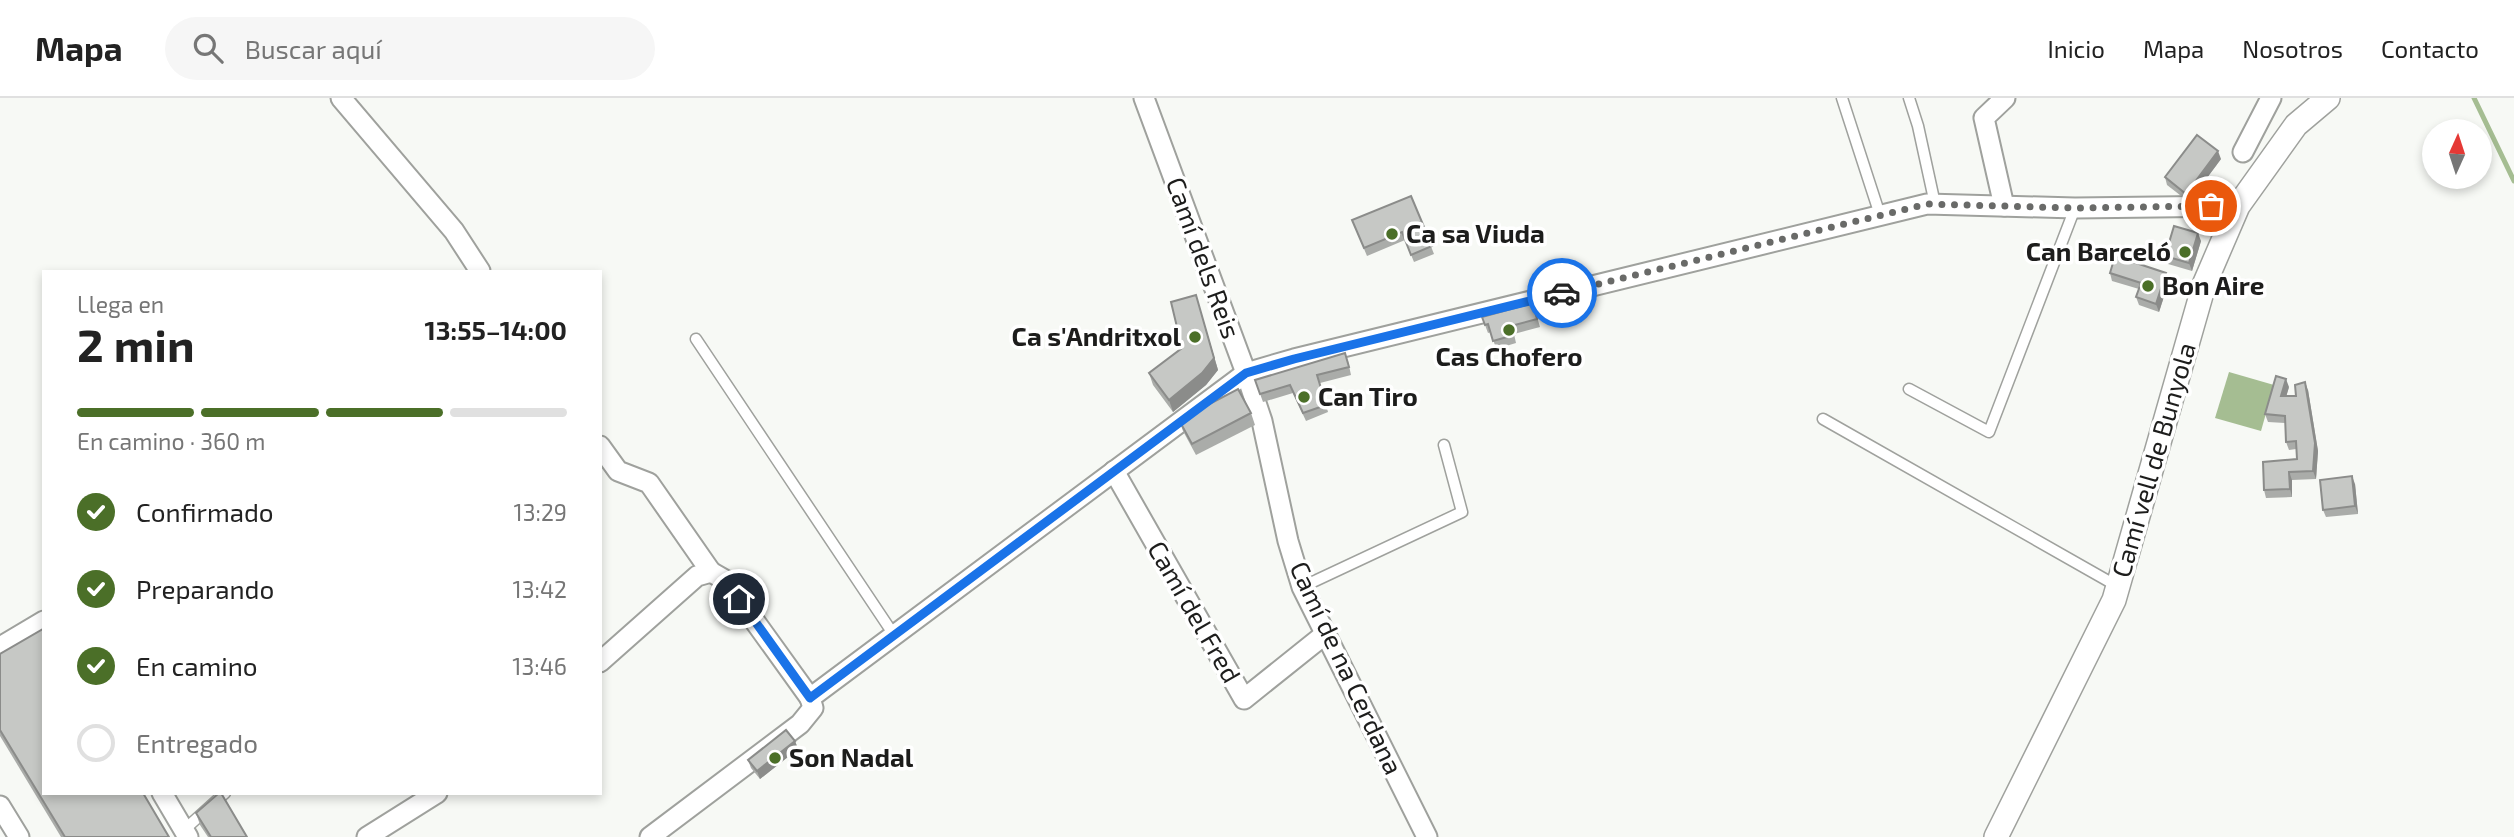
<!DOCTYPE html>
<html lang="es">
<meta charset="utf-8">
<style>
body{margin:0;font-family:"Exo 2",sans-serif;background:#f6f6f6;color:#222;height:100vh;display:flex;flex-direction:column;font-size:26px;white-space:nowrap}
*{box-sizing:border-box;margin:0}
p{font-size:23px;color:#767676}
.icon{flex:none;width:38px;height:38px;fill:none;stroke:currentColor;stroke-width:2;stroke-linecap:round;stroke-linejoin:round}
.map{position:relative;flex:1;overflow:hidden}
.sheet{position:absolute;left:42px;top:172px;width:560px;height:525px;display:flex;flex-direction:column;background:#fff;border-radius:0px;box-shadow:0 4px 10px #0003}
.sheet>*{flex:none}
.needle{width:46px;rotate:3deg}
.tools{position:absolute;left:2422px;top:21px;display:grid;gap:14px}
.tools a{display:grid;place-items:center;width:70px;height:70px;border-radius:50%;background:#fff;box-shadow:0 4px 10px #0003;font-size:35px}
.pin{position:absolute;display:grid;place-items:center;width:60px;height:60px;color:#fff;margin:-30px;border:4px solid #fff;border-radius:50%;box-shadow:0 2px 7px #0007}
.courier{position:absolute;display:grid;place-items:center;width:70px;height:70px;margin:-35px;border:5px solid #1a73e8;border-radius:50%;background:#fff;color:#222;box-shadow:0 2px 9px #0007}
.headline em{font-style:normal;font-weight:700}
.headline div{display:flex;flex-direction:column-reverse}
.headline{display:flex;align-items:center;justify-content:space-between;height:119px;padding:0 35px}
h1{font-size:46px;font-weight:700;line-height:52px}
.bar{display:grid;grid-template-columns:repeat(4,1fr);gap:10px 7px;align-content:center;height:84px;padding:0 35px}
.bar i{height:9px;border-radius:5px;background:#e0e0e0}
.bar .active{background:#4b6f28}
.bar p{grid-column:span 4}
ol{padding:0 35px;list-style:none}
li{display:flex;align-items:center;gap:21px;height:77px}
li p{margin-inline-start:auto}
li .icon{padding:7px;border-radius:50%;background:#4b6f28;color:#fff;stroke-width:4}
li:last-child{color:#767676}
li i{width:38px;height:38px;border:4px solid #e0e0e0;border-radius:50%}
header{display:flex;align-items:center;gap:42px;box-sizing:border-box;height:98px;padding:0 35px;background:#fff;border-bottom:2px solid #e0e0e0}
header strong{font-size:33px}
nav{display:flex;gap:38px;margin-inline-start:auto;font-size:24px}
.search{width:490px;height:63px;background:#f6f6f6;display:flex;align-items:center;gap:18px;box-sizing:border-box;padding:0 24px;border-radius:38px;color:#767676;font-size:26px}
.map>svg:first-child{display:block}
.water{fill:#a5bd92}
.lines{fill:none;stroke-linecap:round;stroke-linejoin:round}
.stream{stroke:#a5bd92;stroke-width:5}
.service-casing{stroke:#9fa19d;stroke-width:13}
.minor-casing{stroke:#9fa19d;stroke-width:23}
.tertiary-casing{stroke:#9fa19d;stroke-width:26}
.service{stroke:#fff;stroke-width:10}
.minor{stroke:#fff;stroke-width:19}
.tertiary{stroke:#fff;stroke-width:23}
.wall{fill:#aaaca9}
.shaded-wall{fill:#8b8c8a}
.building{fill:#c6c8c5;stroke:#8b8c8a;stroke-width:2}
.done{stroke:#696a68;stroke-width:7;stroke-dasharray:0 12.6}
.route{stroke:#1a73e8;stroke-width:9}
.poi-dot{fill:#4b6f28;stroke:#fff;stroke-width:2.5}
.labels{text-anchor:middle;stroke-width:7;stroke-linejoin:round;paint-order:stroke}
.poi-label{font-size:26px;font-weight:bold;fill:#1d1d1c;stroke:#fff;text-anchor:start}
.street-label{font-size:26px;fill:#1d1d1c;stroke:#fff}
</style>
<header>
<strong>Mapa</strong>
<div class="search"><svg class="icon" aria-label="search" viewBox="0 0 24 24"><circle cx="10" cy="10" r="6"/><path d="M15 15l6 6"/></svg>Buscar aquí</div>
<nav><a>Inicio</a><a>Mapa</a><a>Nosotros</a><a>Contacto</a></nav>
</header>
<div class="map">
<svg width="2514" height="739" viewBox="0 0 2514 739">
<rect width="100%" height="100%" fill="#f7f9f5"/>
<path class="water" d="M 2229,274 L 2274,287 L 2261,333 L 2215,320 Z"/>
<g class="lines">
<path class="stream" d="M 2474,0 L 2514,83"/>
<defs>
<g id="service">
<path d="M 1842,0 L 1880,117"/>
<path d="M 1909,0 L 1918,28 L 1935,106"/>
<path d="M 696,241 L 894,537"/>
<path d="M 1909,291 L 1989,334 L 2075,110"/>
<path d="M 1823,321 L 2117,488"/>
<path d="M 1302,489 L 1462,414 L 1444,347"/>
<path d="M 184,732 L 225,695"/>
</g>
<g id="minor">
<path d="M 341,0 L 454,133 L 480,173"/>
<path d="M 1144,0 L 1246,275 L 1262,323 L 1288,443 L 1302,489 L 1427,739"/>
<path d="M 2243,54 L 2271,0"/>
<path d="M 2004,108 L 1984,20 L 2005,0"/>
<path d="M 600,348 L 618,373 L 649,385 L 711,474"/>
<path d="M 1114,373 L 1244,601 L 1324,537"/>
<path d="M 0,549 L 44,523"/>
<path d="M 600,564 L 697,478 L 711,474 L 725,482 L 810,600 L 1246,275 L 1294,261 L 1927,106 L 2075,110 L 2238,108"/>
<path d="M 162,695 L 188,739"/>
<path d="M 0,708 L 19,739"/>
<path d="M 367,739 L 437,695"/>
<path d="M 650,739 L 800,626 L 813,610 L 810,600"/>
</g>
<path id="tertiary" d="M 1996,739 L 2114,502 L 2204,187 L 2238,108 L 2296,27 L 2328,0"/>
</defs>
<use href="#service" class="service-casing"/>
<use href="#minor" class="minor-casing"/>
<use href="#tertiary" class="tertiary-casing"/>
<use href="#service" class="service"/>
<use href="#minor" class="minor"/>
<use href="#tertiary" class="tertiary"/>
</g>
<g class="wall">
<path d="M 2221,61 L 2189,104 L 2167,87 L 2165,79 Z"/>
<path d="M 1411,98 L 1434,156 L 1414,164 L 1405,142 L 1367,158 L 1352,122 Z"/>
<path d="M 2201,143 L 2192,173 L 2168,166 L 2165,158 Z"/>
<path d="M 2110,175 L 2169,183 L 2159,214 L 2139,207 L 2136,199 L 2139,191 L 2112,183 Z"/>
<path d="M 1196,197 L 1218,272 L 1206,287 L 1173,314 L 1153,287 L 1149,275 L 1182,250 Z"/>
<path d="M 1533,205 L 1540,229 L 1514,236 L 1516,245 L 1496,251 L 1491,234 L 1488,235 L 1482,219 Z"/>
<path d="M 1348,263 L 1351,277 L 1320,285 L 1328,314 L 1306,323 L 1293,295 L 1263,304 L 1255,282 Z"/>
<path d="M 2289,289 L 2286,298 L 2296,298 L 2308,292 L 2318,353 L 2316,381 L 2292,382 L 2292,399 L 2266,400 L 2264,392 L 2297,361 L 2296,351 L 2289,352 L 2286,344 L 2285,325 L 2268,324 L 2265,316 Z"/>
<path d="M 1251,315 L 1255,327 L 1196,357 L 1183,333 L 1179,322 Z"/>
<path d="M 2355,386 L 2358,416 L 2326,419 L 2323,412 Z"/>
<path d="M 0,556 L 169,739 L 61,739 L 0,638 Z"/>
<path d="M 795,643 L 798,651 L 760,681 L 751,670 L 748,662 Z"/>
<path d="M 196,715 L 247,739 L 208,739 L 200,727 Z"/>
</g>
<g class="shaded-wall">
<path d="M 2218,53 L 2221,61 L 2189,104 L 2186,96 Z"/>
<path d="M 2198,135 L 2201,143 L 2192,173 L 2189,165 Z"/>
<path d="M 2166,175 L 2169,183 L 2159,214 L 2156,206 Z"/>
<path d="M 1196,197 L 1218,272 L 1206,287 L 1173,314 L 1169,302 Z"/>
<path d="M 2286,281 L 2289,289 L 2284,306 L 2281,298 Z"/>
<path d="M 2305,284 L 2308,292 L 2318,353 L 2316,381 L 2313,373 Z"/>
<path d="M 2289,374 L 2292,382 L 2292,399 L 2290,391 Z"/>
<path d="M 2352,378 L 2355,386 L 2358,416 L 2355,408 Z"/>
<path d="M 795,643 L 798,651 L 760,681 L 757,673 Z"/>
</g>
<g class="building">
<path d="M 2197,37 L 2218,53 L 2186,96 L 2165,79 Z"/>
<path d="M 1411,98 L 1432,148 L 1411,157 L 1402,134 L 1364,150 L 1352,122 Z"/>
<path d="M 2174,128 L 2198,135 L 2189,165 L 2165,158 Z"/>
<path d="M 2115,158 L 2166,175 L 2156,206 L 2136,199 L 2141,185 L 2110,175 Z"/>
<path d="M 1196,197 L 1214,260 L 1202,275 L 1169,302 L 1149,275 L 1182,250 L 1171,204 Z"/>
<path d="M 1533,205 L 1537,221 L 1511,228 L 1514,237 L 1493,243 L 1488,226 L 1485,227 L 1482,219 Z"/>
<path d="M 1345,255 L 1349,269 L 1317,277 L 1326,307 L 1303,315 L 1290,287 L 1260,296 L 1255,282 Z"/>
<path d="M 2276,278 L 2286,281 L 2281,298 L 2296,298 L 2295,287 L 2305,284 L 2315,345 L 2313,373 L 2289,374 L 2290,391 L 2264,392 L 2263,364 L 2297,361 L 2296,343 L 2286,344 L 2285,318 L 2265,316 Z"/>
<path d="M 1238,291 L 1251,315 L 1192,346 L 1179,322 Z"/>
<path d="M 2352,378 L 2355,408 L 2323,412 L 2320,382 Z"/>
<path d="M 43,531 L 44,695 L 143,695 L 169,739 L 65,739 L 0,632 L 0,556 Z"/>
<path d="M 786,632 L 795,643 L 757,673 L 748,662 Z"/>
<path d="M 219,695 L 221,695 L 247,739 L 211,739 L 196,715 Z"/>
</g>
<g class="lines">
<path class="done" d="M 1562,195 L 1927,106 L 2075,110 L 2211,108"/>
<path class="route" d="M 739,501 L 810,600 L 1246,275 L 1294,261 L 1562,195"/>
</g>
<g class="poi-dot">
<circle cx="1392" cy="136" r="7"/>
<circle cx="2185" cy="154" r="7"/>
<circle cx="2148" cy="188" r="7"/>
<circle cx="1509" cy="232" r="7"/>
<circle cx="1195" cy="239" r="7"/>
<circle cx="1304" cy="299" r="7"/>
<circle cx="775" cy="660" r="7"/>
</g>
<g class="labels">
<g class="poi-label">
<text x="1406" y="145">Ca sa Viuda</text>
<text x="2171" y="163" text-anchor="end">Can Barceló</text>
<text x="2162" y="197">Bon Aire</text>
<text x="1181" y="248" text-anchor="end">Ca s'Andritxol</text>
<text x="1509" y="268" text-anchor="middle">Cas Chofero</text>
<text x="1318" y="308">Can Tiro</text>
<text x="789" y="669">Son Nadal</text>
</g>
<g class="street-label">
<text transform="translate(1203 160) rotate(70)" y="9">Camí dels Reis</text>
<text transform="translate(2154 362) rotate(-74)" y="9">Camí vell de Bunyola</text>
<text transform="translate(1194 514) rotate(60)" y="9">Camí del Fred</text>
<text transform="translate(1346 570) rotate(65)" y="9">Camí de na Cerdana</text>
</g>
</g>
</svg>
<div class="tools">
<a><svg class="needle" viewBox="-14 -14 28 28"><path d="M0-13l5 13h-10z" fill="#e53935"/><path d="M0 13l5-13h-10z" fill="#767676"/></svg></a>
</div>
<div class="pin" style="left:2211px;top:108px;background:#ea580c"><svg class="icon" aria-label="bag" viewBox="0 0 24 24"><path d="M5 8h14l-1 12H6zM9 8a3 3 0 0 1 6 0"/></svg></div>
<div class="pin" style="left:739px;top:501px;background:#1f2937"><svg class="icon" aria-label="home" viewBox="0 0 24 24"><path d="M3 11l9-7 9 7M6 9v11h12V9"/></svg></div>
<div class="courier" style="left:1562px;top:195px"><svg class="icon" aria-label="car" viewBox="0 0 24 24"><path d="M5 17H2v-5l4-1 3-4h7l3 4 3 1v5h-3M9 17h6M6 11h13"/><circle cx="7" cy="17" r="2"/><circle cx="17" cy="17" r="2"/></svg></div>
<section class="sheet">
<div class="headline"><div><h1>2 min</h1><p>Llega en</p></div><em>13:55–14:00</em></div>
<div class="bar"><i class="active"></i><i class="active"></i><i class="active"></i><i></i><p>En camino · 360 m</p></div>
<ol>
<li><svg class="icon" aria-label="check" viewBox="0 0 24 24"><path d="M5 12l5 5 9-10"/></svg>Confirmado<p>13:29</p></li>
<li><svg class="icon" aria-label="check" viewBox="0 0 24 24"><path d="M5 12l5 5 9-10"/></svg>Preparando<p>13:42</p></li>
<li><svg class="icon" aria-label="check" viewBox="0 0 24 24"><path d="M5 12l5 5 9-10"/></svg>En camino<p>13:46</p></li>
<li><i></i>Entregado</li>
</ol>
</section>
</div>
